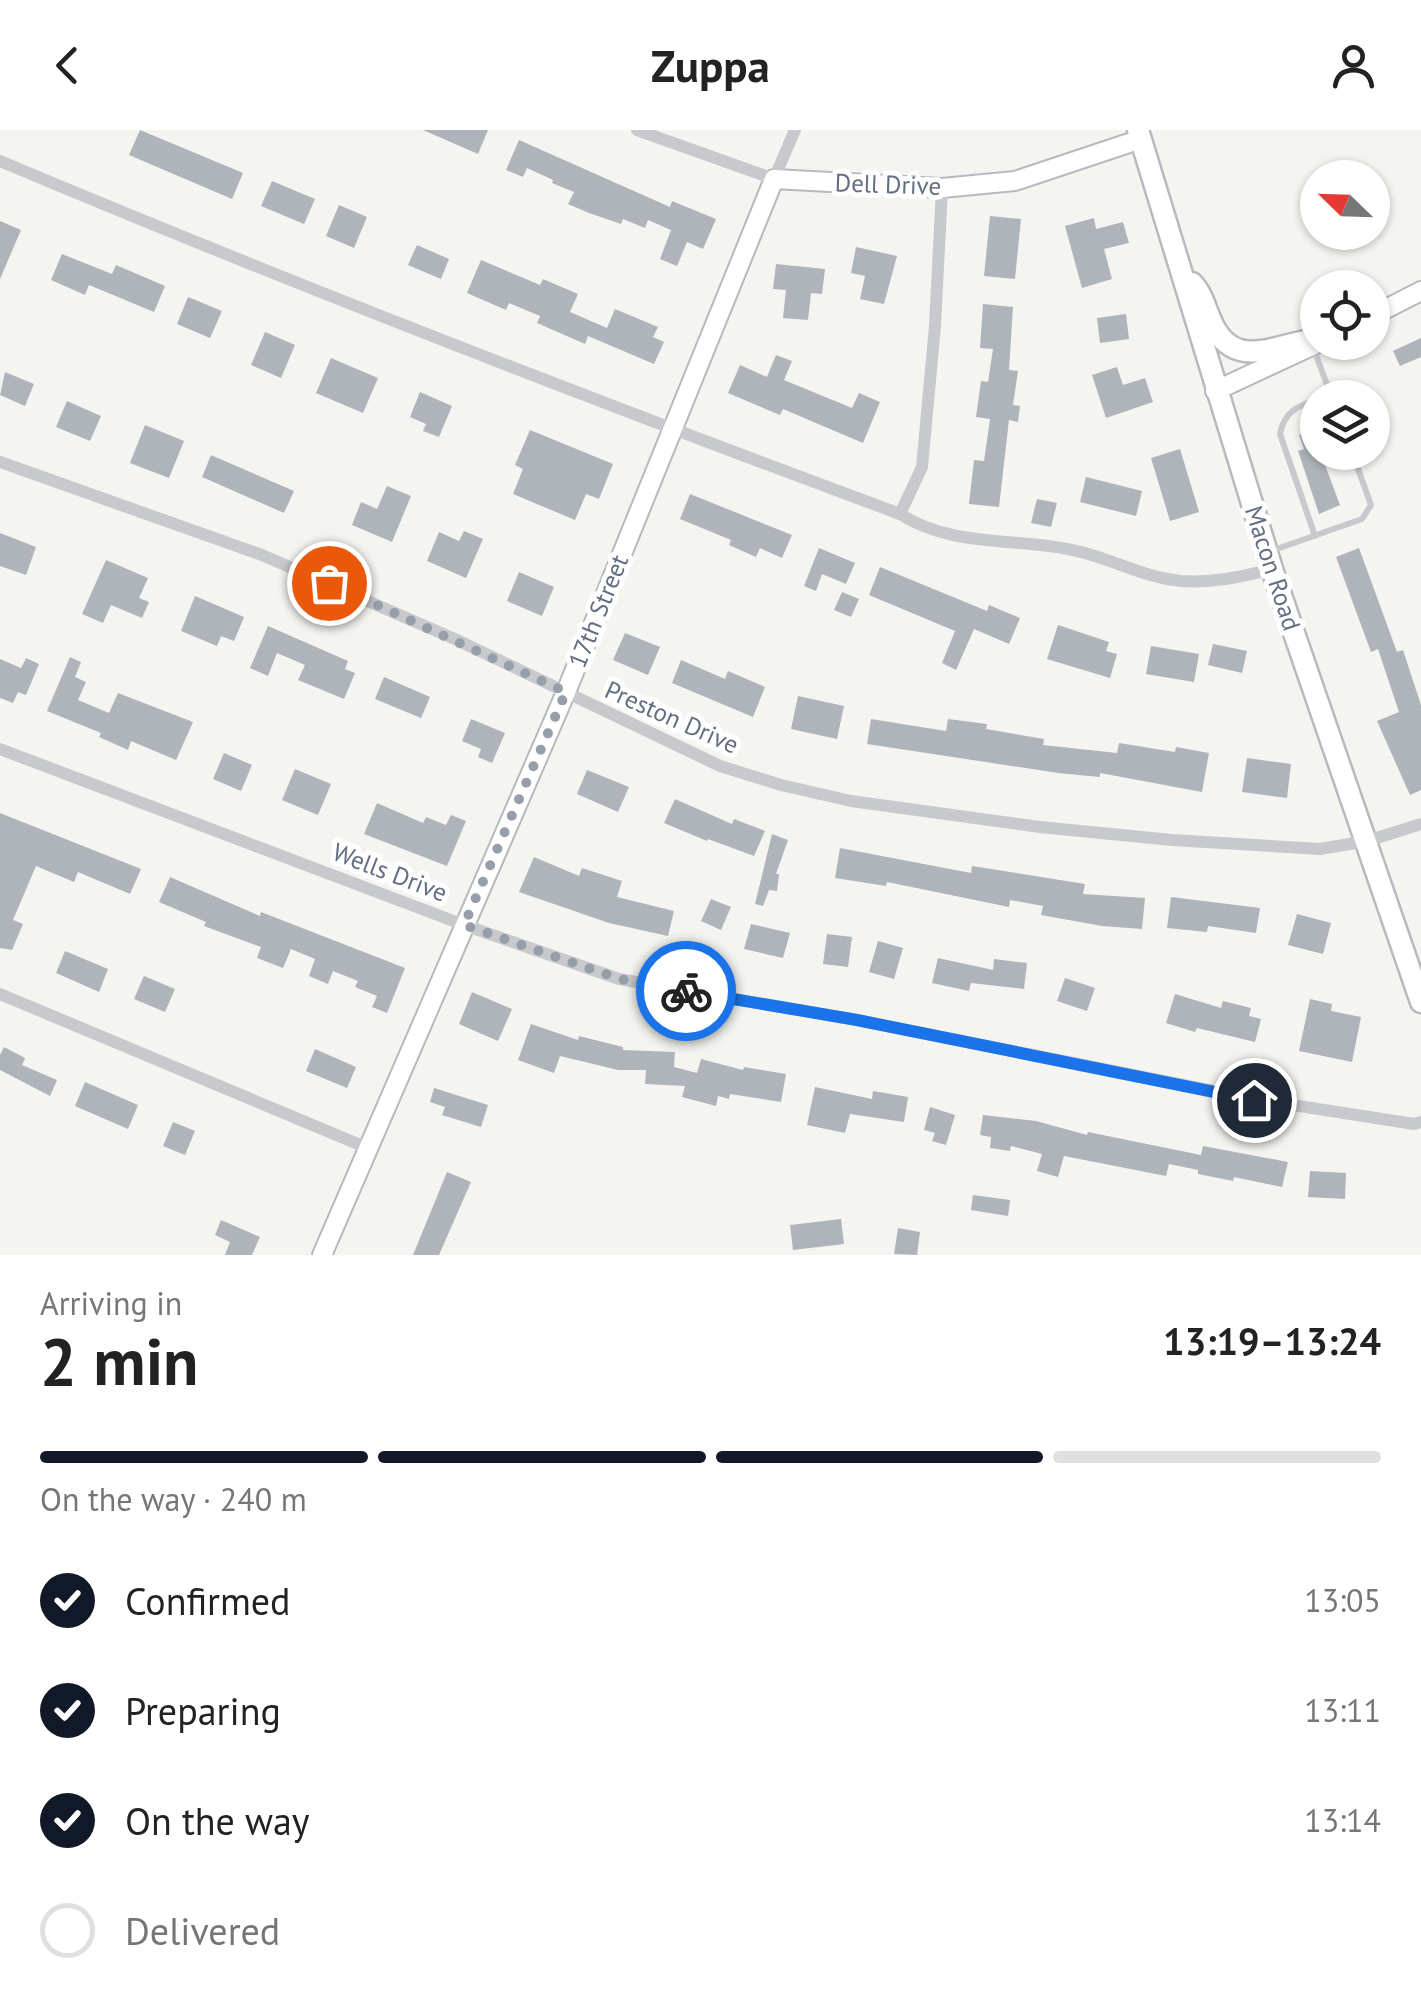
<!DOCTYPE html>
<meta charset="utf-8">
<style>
body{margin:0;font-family:"PT Sans",sans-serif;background:#f6f6f6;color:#222;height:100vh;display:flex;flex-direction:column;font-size:38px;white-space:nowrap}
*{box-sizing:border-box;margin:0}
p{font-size:32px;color:#767676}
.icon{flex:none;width:55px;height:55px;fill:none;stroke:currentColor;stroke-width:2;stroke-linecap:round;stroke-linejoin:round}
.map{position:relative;height:1125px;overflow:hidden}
.side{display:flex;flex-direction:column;background:#fff;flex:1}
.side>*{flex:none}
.needle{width:65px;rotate:293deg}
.buttons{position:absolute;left:1300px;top:30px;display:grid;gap:20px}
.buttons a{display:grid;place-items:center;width:90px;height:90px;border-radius:50%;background:#fff;box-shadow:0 2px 8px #0004;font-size:50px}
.pin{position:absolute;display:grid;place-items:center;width:85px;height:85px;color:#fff;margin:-42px;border:5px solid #fff;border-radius:50%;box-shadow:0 2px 10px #0007}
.courier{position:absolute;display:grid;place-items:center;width:100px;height:100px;margin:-50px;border:8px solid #1a73e8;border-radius:50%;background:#fff;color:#222;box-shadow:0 2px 12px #0007}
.summary em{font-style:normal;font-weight:600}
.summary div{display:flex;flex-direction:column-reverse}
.summary{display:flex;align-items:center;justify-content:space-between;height:170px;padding:0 40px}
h1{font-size:65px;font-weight:600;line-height:75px}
.bar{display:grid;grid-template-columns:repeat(4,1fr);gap:15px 10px;align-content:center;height:120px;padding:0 40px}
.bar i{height:12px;border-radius:8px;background:#e0e0e0}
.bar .active{background:#111827}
.bar p{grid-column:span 4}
ol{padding:0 40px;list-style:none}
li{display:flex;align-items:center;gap:30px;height:110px}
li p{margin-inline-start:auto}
li .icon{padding:10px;border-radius:50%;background:#111827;color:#fff;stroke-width:4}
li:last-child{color:#767676}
li i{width:55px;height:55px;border:5px solid #e0e0e0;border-radius:50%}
header{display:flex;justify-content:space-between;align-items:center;height:130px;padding:0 40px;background:#fff;font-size:45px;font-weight:600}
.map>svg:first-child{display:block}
.building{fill:#afb4bb}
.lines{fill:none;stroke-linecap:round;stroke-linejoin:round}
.secondary-casing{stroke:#b6babf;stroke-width:22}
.primary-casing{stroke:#b7babe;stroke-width:25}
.lane{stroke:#c7c9cd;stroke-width:6}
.street{stroke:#c7c9cd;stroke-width:12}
.secondary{stroke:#fff;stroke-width:18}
.primary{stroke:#fff;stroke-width:20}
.done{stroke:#959ea9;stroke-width:10;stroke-dasharray:0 18}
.route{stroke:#1a73e8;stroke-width:12}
.labels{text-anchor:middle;stroke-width:10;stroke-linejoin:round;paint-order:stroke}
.street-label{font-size:25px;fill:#626f83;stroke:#fff}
</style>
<header><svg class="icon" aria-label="back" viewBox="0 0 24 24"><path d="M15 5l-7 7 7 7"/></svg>Zuppa<svg class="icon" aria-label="person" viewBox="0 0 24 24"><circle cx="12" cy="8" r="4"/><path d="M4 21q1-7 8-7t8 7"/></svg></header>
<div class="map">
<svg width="1421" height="1125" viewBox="0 0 1421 1125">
<rect width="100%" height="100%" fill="#f4f5f0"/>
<g class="building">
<path d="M 140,0 L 243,43 L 232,69 L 129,25 Z"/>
<path d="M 423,0 L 488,0 L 478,24 Z"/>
<path d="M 519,10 L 670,77 L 672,71 L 716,89 L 703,119 L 687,112 L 677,136 L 660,129 L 671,100 L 648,90 L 645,98 L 623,89 L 621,94 L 589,83 L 568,74 L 574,62 L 552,53 L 553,50 L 527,38 L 523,47 L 506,40 Z"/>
<path d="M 272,51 L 315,69 L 304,94 L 261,76 Z"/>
<path d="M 339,75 L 367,87 L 354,118 L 326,106 Z"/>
<path d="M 990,86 L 1021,89 L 1015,149 L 984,146 Z"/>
<path d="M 1094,88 L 1096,99 L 1123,92 L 1129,113 L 1104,119 L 1112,149 L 1082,158 L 1065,96 Z"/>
<path d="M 0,91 L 21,100 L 0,149 Z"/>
<path d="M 417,115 L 449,129 L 441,149 L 408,135 Z"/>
<path d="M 856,117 L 897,126 L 884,174 L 860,169 L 865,146 L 851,143 Z"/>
<path d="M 62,124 L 112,144 L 116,135 L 165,156 L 154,182 L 89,155 L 85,165 L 51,150 Z"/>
<path d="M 481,130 L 540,155 L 543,149 L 578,164 L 570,182 L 607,198 L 615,179 L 658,197 L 653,207 L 664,212 L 654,234 L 588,206 L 585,214 L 537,193 L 540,186 L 509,173 L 506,180 L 467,163 Z"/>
<path d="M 776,134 L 825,139 L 822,164 L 811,163 L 808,190 L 783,188 L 786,160 L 773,159 Z"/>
<path d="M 188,167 L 222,181 L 210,208 L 177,194 Z"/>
<path d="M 983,174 L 1013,177 L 1009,240 L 1018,241 L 1013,275 L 1020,276 L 1018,292 L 1009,290 L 999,377 L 969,374 L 974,330 L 984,331 L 990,289 L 976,287 L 981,251 L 988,252 L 993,219 L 980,218 Z"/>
<path d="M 1126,184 L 1129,209 L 1100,213 L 1097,188 Z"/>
<path d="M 265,202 L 295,215 L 281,248 L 251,235 Z"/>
<path d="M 1421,208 L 1421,227 L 1400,236 L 1393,221 Z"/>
<path d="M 776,225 L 792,231 L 784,250 L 852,278 L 859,263 L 880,272 L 863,313 L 783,279 L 780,285 L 728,263 L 740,235 L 767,247 Z"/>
<path d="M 331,228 L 378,248 L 363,283 L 316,263 Z"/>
<path d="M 1117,237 L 1123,255 L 1145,248 L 1153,272 L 1106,288 L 1092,245 Z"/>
<path d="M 5,242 L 34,254 L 25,276 L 0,265 Z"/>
<path d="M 420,262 L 452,276 L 439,307 L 423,301 L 426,294 L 410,287 Z"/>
<path d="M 67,271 L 101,286 L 90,311 L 56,297 Z"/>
<path d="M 145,295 L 184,311 L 169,348 L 130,333 Z"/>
<path d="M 530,300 L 613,334 L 599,369 L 586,364 L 575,390 L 513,364 L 523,339 L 515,335 Z"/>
<path d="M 1312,300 L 1340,375 L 1319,384 L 1298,321 L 1304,319 L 1299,305 Z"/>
<path d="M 1180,319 L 1199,382 L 1170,391 L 1151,328 Z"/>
<path d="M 211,325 L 294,361 L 284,383 L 202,347 Z"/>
<path d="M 1086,347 L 1142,361 L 1136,386 L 1080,372 Z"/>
<path d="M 387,356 L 411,366 L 392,412 L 352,395 L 361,372 L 377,379 Z"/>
<path d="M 690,364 L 792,405 L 782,428 L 760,418 L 756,427 L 729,415 L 731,410 L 680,389 Z"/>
<path d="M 1037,369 L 1057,373 L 1051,397 L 1031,393 Z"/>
<path d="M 464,401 L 483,409 L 466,448 L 427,431 L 439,402 L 459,411 Z"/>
<path d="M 0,403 L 36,417 L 26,445 L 0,436 Z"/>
<path d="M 819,418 L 855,433 L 846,454 L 822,444 L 816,461 L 804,456 Z"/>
<path d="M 1359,418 L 1397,522 L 1403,520 L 1421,575 L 1421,660 L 1410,665 L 1377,591 L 1399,582 L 1378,519 L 1371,522 L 1336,427 Z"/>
<path d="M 106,430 L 148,448 L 139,468 L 149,472 L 142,488 L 111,475 L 103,493 L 82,484 Z"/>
<path d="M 880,437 L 987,481 L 989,475 L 1020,488 L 1009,514 L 974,499 L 956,540 L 942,533 L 955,501 L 869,465 Z"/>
<path d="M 519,442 L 554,457 L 542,486 L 507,471 Z"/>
<path d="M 842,462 L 859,469 L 851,487 L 834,480 Z"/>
<path d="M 195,466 L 244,487 L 234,511 L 221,506 L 217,516 L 181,501 Z"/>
<path d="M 1058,495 L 1109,512 L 1106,521 L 1117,524 L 1110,548 L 1047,529 Z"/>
<path d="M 268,496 L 348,531 L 345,539 L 355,543 L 344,569 L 298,550 L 305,535 L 277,523 L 268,546 L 250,538 Z"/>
<path d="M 625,503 L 660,517 L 648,545 L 613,530 Z"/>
<path d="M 1213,514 L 1247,521 L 1242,543 L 1208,535 Z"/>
<path d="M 1151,516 L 1199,524 L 1194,552 L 1146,544 Z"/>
<path d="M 70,527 L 81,532 L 75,547 L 86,552 L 78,570 L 109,583 L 118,563 L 193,592 L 176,630 L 131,611 L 128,620 L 99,607 L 101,603 L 47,581 Z"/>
<path d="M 26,528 L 39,534 L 26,565 L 18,562 L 13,573 L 0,568 L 0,529 L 21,538 Z"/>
<path d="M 681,530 L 725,549 L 728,541 L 765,557 L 753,587 L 672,553 Z"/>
<path d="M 384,547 L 430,567 L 421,588 L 375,569 Z"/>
<path d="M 798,566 L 844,576 L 837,609 L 791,599 Z"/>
<path d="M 471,589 L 505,603 L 492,633 L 478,627 L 481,619 L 462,611 Z"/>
<path d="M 871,589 L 946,601 L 948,589 L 987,594 L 986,599 L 1044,609 L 1043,615 L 1117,623 L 1119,613 L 1175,622 L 1176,617 L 1209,623 L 1202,662 L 1100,643 L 1100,647 L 1058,643 L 867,614 Z"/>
<path d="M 224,623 L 252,635 L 241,661 L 213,649 Z"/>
<path d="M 1247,628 L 1291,634 L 1287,668 L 1242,662 Z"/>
<path d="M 295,639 L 331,654 L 318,685 L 282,670 Z"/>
<path d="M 587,640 L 629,657 L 618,682 L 577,664 Z"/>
<path d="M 675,669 L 732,694 L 734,689 L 765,701 L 754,726 L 708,709 L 707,711 L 664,693 Z"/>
<path d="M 377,673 L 423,693 L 426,687 L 446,695 L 451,685 L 466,691 L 447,736 L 364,704 Z"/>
<path d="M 0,683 L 141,739 L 130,764 L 78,742 L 74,752 L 36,736 L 13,790 L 23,794 L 12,820 L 0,818 Z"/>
<path d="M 772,704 L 788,710 L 776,744 L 779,744 L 777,761 L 769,760 L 763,776 L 755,774 Z"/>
<path d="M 840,718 L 971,743 L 972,736 L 1085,754 L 1083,764 L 1145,768 L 1142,799 L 1102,796 L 1041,785 L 1043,776 L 1010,770 L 1009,777 L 887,752 L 886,756 L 835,748 Z"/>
<path d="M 534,727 L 579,746 L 582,738 L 622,751 L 617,767 L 674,781 L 668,806 L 609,793 L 519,762 Z"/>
<path d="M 170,747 L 260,786 L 261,782 L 405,838 L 387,883 L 372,877 L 377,866 L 355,857 L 358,851 L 333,841 L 328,854 L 309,846 L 315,829 L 291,819 L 283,838 L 257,828 L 261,817 L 204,796 L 206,792 L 159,772 Z"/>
<path d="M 1171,767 L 1260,778 L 1256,803 L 1208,796 L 1207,802 L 1167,798 Z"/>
<path d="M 711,769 L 731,777 L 721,800 L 701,791 Z"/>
<path d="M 1297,784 L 1331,793 L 1323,824 L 1288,815 Z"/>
<path d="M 751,794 L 790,803 L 783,828 L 744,819 Z"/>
<path d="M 827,804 L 852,807 L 848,837 L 823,834 Z"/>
<path d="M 878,811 L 903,818 L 894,849 L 869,842 Z"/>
<path d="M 65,821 L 108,839 L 99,862 L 56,843 Z"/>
<path d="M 938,828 L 993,840 L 994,829 L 1027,833 L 1024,859 L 971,853 L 969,861 L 932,853 Z"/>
<path d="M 144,846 L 175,859 L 165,882 L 134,869 Z"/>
<path d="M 1065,848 L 1095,858 L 1087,881 L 1057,871 Z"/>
<path d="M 472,862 L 512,879 L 498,911 L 459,894 Z"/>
<path d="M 1175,864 L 1221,878 L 1223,871 L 1251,878 L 1249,886 L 1261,889 L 1255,912 L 1197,898 L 1195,902 L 1166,893 Z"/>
<path d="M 1310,869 L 1332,874 L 1331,881 L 1361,887 L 1352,932 L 1299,921 Z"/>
<path d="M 531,894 L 578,910 L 579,906 L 623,917 L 623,920 L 675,922 L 674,937 L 697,943 L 701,929 L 743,940 L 744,937 L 786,944 L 781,972 L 730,964 L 729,969 L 718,966 L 716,976 L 682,967 L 685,956 L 645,954 L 646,940 L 618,940 L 560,926 L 554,943 L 518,930 Z"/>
<path d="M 4,917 L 25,928 L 22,935 L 57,950 L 50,966 L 0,940 L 0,925 Z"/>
<path d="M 315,919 L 356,937 L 347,958 L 306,941 Z"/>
<path d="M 85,952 L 138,975 L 128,999 L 75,976 Z"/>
<path d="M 815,957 L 872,969 L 873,961 L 908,967 L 904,992 L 850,984 L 845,1003 L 807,995 Z"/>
<path d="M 434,958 L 488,975 L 481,997 L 442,985 L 445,977 L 430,972 Z"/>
<path d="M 930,977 L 955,985 L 946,1015 L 932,1011 L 935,1003 L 924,1000 Z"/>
<path d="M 983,985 L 1036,991 L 1087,1005 L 1088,1002 L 1201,1025 L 1203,1016 L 1288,1032 L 1282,1057 L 1234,1047 L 1233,1051 L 1198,1044 L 1198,1040 L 1169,1034 L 1166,1046 L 1064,1026 L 1058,1047 L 1037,1041 L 1042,1024 L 1011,1016 L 1010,1021 L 990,1018 L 991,1007 L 980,1005 Z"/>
<path d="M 173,992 L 195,1001 L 185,1025 L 163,1016 Z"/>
<path d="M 1310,1041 L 1346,1043 L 1345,1069 L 1308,1067 Z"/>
<path d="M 447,1042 L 471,1052 L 439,1125 L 413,1125 Z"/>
<path d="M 973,1065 L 1010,1070 L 1008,1086 L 971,1080 Z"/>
<path d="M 841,1089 L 844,1114 L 793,1120 L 790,1095 Z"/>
<path d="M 221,1090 L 260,1107 L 252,1125 L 225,1125 L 230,1112 L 215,1105 Z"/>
<path d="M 898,1098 L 920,1102 L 917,1125 L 894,1124 Z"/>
</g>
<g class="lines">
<defs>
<g id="secondary">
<path d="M 1372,186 L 1421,161"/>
<path d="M 1215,261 L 1318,213"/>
<path d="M 322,1125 L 566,562 L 774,49 L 942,58 L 1015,51 L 1141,9"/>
</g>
<g id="primary">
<path d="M 1138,0 L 1272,439 L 1421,872"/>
<path d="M 1192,153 C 1203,164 1206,181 1213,195 C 1236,242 1278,213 1318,209"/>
</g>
</defs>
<use href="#secondary" class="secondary-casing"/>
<use href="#primary" class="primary-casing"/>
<g class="lane">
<path d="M 1313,217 L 1332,268"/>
<path d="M 1315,406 L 1280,304 C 1284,282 1297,276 1318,269"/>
<path d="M 1271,421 L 1362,389 L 1371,375 L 1352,322"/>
</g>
<g class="street">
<path d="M 637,0 L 774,49 L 795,0"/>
<path d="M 0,31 C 297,156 598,272 900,384 C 956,420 1023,406 1085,423 C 1118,432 1147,448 1181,451 C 1213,453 1241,447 1272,439"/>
<path d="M 0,332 L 262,425 L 457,510 L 720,636 L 781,655 L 851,671 L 1040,697 L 1172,710 L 1320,719 L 1367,711 L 1421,694"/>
<path d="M 900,384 L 922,337 L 935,196 L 942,58"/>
<path d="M 0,619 L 464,795 L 619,849 L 857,890 L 1254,969 L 1414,994 L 1421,992"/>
<path d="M 0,864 L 370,1019"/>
</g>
<use href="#secondary" class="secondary"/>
<use href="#primary" class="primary"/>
</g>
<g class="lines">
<path class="done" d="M 329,453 L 566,562 L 464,795 L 620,849 L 686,861"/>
<path class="route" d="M 686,861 L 857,890 L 1254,970"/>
</g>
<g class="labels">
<g class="street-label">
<text transform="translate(888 54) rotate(2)" y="9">Dell Drive</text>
<text transform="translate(1273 438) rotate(72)" y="9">Macon Road</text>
<text transform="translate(598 481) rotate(-68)" y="9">17th Street</text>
<text transform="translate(672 587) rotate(24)" y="9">Preston Drive</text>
<text transform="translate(390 742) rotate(21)" y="9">Wells Drive</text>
</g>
</g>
</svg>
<div class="buttons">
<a><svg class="needle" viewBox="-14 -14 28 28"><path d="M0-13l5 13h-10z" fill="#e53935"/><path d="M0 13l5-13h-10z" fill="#767676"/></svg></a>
<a><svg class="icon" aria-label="locate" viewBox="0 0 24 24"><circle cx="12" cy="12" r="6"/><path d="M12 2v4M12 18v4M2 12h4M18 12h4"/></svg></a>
<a><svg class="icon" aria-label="layers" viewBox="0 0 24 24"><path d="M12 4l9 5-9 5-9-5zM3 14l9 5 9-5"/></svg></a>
</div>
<div class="pin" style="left:329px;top:453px;background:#ea580c"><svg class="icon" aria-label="bag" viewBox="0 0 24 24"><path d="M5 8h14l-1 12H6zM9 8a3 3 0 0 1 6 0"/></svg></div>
<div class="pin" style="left:1254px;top:970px;background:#1f2937"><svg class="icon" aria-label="home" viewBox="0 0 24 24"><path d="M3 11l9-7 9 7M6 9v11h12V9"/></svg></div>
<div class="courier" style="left:686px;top:861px"><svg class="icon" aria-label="bike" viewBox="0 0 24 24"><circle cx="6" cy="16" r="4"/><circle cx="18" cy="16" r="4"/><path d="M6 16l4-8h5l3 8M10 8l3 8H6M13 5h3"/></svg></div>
</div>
<section class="side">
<div class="summary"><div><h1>2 min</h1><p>Arriving in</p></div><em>13:19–13:24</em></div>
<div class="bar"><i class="active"></i><i class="active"></i><i class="active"></i><i></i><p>On the way · 240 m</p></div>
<ol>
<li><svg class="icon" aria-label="check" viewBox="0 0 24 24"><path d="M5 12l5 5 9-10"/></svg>Confirmed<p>13:05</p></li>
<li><svg class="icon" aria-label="check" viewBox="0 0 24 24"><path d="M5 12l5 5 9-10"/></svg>Preparing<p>13:11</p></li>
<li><svg class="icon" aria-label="check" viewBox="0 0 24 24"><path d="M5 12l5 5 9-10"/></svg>On the way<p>13:14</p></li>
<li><i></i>Delivered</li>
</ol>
</section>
